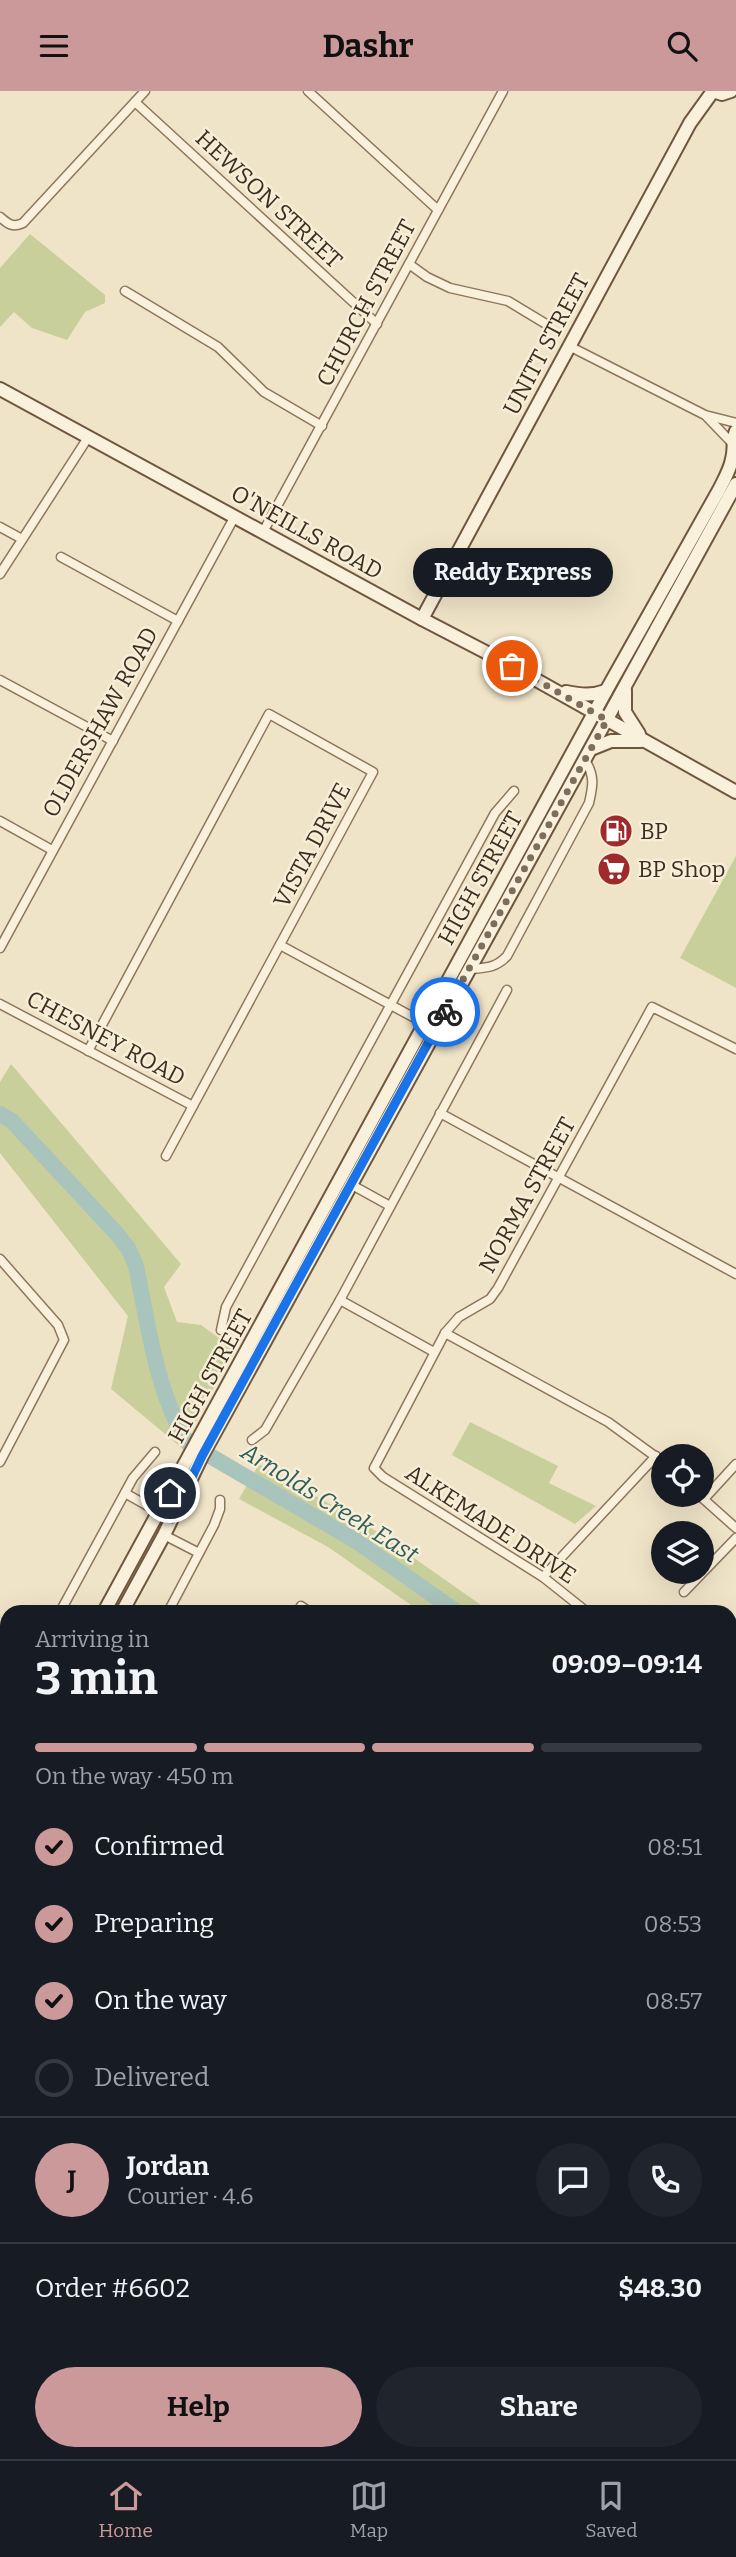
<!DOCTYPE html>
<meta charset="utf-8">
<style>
body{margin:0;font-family:Bitter,serif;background:#20242c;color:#f1f3f6;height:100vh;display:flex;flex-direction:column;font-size:26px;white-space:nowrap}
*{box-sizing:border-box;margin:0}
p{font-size:23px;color:#9ea1a6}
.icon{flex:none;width:38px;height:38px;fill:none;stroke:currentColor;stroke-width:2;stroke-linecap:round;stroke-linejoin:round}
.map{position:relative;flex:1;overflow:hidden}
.side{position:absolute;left:0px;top:1514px;width:737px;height:856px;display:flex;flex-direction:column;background:#171b24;border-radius:21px 21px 0 0;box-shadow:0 7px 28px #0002}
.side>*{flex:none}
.fabs{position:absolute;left:651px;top:1353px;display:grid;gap:14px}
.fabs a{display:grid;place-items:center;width:63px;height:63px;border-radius:50%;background:#171b24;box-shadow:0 7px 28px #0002;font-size:35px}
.pin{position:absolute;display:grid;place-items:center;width:60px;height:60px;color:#fff;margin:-30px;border:4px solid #fff;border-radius:50%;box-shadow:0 2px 7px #0007}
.courier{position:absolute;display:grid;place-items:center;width:70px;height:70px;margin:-35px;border:5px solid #1a73e8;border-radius:50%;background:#fff;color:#222;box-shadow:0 2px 9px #0007}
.bubble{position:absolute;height:49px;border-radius:24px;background:#171b24;box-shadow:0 7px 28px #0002;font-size:23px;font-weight:700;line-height:49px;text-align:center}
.summary em{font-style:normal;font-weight:700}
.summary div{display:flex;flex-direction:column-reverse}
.summary{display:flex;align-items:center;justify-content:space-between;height:119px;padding:0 35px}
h1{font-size:46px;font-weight:700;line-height:52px}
.bar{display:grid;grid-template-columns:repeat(4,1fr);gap:10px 7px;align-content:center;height:84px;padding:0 35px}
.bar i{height:9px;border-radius:5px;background:#363941}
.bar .on{background:#cc999b}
.bar p{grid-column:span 4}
.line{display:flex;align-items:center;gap:18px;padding:0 35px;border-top:2px solid #363941}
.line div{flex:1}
.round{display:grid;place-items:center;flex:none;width:74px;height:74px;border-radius:37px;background:#20242c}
ol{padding:0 35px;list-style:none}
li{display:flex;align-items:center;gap:21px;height:77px}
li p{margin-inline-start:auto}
li .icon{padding:7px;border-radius:50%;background:#cc999b;color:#111;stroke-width:4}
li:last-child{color:#9ea1a6}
li i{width:38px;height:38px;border:4px solid #363941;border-radius:50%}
.primary-button{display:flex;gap:14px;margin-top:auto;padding:14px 35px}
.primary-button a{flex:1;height:80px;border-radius:42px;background:#cc999b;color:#111;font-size:28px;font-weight:700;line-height:80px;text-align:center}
.primary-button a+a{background:#20242c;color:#f1f3f6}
header{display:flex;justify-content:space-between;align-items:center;height:91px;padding:0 35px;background:#cc999b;color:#111;font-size:32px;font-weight:700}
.tab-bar{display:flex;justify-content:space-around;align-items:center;height:98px;border-top:2px solid #363941;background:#171b24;font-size:19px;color:#9ea1a6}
.tab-bar a{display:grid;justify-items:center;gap:4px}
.tab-bar .on{color:#cc999b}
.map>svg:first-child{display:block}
.green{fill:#c9cf9b}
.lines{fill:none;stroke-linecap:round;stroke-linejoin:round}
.stream{stroke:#6f938a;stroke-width:2.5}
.river{stroke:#a9c4bc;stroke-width:16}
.street-casing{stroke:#8d765c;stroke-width:11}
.secondary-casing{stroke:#6f573f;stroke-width:16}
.highway-casing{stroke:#5b4430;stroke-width:19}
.street{stroke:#faf1dc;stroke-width:8}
.secondary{stroke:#faf1dc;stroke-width:12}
.highway{stroke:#e0a458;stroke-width:16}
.done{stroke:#7c6e5b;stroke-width:7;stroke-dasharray:0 12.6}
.route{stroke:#1a73e8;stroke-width:9}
.labels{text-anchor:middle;stroke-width:5;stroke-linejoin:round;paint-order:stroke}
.street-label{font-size:23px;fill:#3d2e20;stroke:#f7eed8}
.poi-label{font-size:23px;fill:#3d2e20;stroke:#f7eed8;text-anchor:start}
.water-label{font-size:24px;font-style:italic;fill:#2f5d5a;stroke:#f7eed8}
</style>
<header><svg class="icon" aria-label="menu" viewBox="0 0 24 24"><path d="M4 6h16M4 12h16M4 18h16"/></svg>Dashr<svg class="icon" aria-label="search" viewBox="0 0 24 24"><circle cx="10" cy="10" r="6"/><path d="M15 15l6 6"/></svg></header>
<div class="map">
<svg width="736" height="2368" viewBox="0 0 736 2368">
<rect width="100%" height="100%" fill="#f0e4c8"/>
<g class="green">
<path d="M 30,143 L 105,204 L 105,212 L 85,221 L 67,249 L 32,237 L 14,221 L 0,236 L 0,177 Z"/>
<path d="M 736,765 L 736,897 L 680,867 Z"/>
<path d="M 11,973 L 181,1173 L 164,1196 L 177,1231 L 201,1234 L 234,1258 L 182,1357 L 111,1298 L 128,1225 L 0,1062 L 0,991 Z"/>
<path d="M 470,1331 L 558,1375 L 549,1392 L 596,1415 L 575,1433 L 452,1364 Z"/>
<path d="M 259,1373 L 367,1434 L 491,1521 L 421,1521 L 328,1456 L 239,1408 Z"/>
<path d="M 730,1733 L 736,1739 L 736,1860 L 730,1849 Z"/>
<path d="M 214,2362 L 419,2362 L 419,2363 L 418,2368 L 210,2368 Z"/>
</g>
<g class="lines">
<path class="stream" d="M 730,1755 L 736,1763"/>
<path class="river" d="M 0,1023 L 12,1030 L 117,1143 L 128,1157 L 136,1175 C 148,1232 156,1302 188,1352 L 356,1450 L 457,1521"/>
<defs>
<g id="street">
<path d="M 308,0 L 438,119"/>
<path d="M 135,11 L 377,233"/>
<path d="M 0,126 C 8,133 13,137 23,132 L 145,0"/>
<path d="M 409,173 L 427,186 L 450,197 L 508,210 L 546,233"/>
<path d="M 125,200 L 218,256 L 264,301 L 322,335"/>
<path d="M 569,255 L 705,324 L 736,332"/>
<path d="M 707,326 L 733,353"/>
<path d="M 0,436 L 22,448"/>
<path d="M 263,441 L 503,0"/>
<path d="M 61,466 L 178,530"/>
<path d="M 0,483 L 89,345"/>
<path d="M 0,589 L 113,650"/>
<path d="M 0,730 L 52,759"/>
<path d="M 280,854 L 424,932"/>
<path d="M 0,857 L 235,425"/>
<path d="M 470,878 C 485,877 496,877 507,865 L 589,712 C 593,695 595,685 585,669"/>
<path d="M 0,913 L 193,1015"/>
<path d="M 88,960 L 269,623 L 373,681 L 166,1065"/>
<path d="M 440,1022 L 736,1183"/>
<path d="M 352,1094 L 390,1115"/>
<path d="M 0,1168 L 58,1234 L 64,1249 L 0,1371"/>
<path d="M 340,1209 L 434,1261"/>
<path d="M 221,1239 L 226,1216 L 495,722 L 514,700"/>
<path d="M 445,1242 L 608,1331 L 663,1371"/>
<path d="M 252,1349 L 265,1339 L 340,1209 L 507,899"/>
<path d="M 125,1402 L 160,1422"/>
<path d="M 699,1404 L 736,1437"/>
<path d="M 704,1408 L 736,1373"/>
<path d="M 164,1444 L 199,1462"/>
<path d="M 543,1486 L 656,1365"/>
<path d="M 684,1501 L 736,1447"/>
<path d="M 60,1521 L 133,1387 L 155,1361"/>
<path d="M 168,1521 L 214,1434 L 220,1418 L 220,1409"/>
<path d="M 298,1521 L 301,1515 L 310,1521"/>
<path d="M 587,1521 L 543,1486 L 383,1386 L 374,1377 L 445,1242 L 459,1226 L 490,1208 L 498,1197 L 652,916 L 736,958"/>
<path d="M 730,1647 L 736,1652"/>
<path d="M 730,1954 L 736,1972"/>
</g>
<g id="secondary">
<path d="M 713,0 L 722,3 L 731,0"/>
<path d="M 0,298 L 422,528 L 499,568 L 736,701"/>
<path d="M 422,528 L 690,32 L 713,0"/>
<path d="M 625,599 L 625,621 L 639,643"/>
<path d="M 566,601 C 581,604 592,605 606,600"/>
<path d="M 591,658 L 611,650 L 641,650"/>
<path d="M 104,1521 L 606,600 L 719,399 C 724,389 730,379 732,368 C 735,358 732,349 736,340"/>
<path d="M 122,1521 L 164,1444 L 202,1365 L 736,393"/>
<path d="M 0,1596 L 7,1601"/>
<path d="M 0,1624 L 7,1631"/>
<path d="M 730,1631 L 736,1624"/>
<path d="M 0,1704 L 7,1691"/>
<path d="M 0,1738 L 7,1726"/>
<path d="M 730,2277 L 736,2283"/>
<path d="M 730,2298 L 736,2304"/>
<path d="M 196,2368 L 200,2362"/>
</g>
<g id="highway">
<path d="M 730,2028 L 736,2026"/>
<path d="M 730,2197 L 736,2191"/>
<path d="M 730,2258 L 736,2251"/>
<path d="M 447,2368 L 448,2362"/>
<path d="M 574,2368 L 579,2362"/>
<path d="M 628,2368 L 633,2362"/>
</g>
</defs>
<use href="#street" class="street-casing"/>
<use href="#secondary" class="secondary-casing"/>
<use href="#highway" class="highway-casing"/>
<use href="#street" class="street"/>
<use href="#secondary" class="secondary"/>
<use href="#highway" class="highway"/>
</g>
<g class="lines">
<path class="done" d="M 445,921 L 607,629 L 512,575"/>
<path class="route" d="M 170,1402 L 160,1422 L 172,1428 L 202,1365 L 445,921"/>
</g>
<defs>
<symbol id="fuel-disc" viewBox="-11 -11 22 22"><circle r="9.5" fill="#9e2a2b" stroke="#f7eed8"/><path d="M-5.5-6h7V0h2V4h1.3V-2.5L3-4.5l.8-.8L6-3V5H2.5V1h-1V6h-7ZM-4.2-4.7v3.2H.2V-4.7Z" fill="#fff"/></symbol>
<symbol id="supermarket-disc" viewBox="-11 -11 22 22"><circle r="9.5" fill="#9e2a2b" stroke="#f7eed8"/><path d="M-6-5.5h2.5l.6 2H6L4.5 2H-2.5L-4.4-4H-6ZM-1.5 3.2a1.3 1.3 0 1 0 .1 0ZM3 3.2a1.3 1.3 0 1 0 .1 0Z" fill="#fff"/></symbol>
</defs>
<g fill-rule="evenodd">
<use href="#fuel-disc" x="597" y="721" width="38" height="38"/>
<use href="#supermarket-disc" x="595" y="759" width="38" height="38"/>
</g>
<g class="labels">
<g class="street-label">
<text transform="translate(269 108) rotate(43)" y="8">HEWSON STREET</text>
<text transform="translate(366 212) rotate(-62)" y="8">CHURCH STREET</text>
<text transform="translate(546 253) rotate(-62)" y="8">UNITT STREET</text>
<text transform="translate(307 441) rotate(29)" y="8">O'NEILLS ROAD</text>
<text transform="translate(100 631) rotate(-61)" y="8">OLDERSHAW ROAD</text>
<text transform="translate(312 754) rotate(-62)" y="8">VISTA DRIVE</text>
<text transform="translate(480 787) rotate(-61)" y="8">HIGH STREET</text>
<text transform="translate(106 947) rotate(28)" y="8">CHESNEY ROAD</text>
<text transform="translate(527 1104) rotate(-61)" y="8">NORMA STREET</text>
<text transform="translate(210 1285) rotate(-61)" y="8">HIGH STREET</text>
<text transform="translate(491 1433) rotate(33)" y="8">ALKEMADE DRIVE</text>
</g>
<g class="poi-label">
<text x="640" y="748">BP</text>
<text x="638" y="786">BP Shop</text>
</g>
<g class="water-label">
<text transform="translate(330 1412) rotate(32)" y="8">Arnolds Creek East</text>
</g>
</g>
</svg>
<div class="fabs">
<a><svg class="icon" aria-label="locate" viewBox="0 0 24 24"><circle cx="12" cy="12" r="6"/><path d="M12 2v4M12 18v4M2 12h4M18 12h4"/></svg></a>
<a><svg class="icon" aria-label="layers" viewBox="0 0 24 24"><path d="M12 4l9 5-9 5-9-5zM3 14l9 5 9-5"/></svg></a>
</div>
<div class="pin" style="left:512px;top:575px;background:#ea580c"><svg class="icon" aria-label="bag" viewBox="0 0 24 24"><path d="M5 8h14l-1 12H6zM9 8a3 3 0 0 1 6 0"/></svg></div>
<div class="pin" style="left:170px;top:1402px;background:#1f2937"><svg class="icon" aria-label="home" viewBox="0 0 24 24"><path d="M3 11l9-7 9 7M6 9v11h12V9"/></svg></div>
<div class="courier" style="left:445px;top:921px"><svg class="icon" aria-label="bike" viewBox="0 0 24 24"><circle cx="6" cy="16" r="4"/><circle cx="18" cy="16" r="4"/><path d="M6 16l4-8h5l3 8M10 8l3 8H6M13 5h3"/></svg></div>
<div class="bubble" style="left:413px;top:457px;width:200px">Reddy Express</div>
<section class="side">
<div class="summary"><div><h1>3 min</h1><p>Arriving in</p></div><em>09:09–09:14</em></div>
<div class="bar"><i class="on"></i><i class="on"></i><i class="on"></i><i></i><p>On the way · 450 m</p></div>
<ol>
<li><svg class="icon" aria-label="check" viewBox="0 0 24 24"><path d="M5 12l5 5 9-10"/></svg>Confirmed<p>08:51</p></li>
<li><svg class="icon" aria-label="check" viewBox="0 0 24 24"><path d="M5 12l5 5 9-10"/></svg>Preparing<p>08:53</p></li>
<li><svg class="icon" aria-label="check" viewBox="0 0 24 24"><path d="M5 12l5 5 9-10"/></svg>On the way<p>08:57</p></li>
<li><i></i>Delivered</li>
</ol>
<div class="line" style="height:126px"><b class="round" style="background:#cc999b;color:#111">J</b><div><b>Jordan</b><p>Courier · 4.6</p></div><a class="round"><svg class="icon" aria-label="chat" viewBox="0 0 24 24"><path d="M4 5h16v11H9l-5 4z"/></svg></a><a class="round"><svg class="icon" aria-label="phone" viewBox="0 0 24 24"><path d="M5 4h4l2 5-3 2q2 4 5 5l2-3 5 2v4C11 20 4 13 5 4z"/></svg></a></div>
<div class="line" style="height:91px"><div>Order #6602</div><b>$48.30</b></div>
<div class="primary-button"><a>Help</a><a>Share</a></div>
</section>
</div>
<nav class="tab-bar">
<a class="on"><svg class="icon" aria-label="home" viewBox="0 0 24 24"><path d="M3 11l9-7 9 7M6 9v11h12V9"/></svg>Home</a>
<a><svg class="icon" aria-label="map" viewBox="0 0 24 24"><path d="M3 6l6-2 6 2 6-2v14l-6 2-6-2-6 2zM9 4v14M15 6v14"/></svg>Map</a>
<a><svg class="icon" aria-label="saved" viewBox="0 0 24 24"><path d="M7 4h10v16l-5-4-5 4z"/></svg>Saved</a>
</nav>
